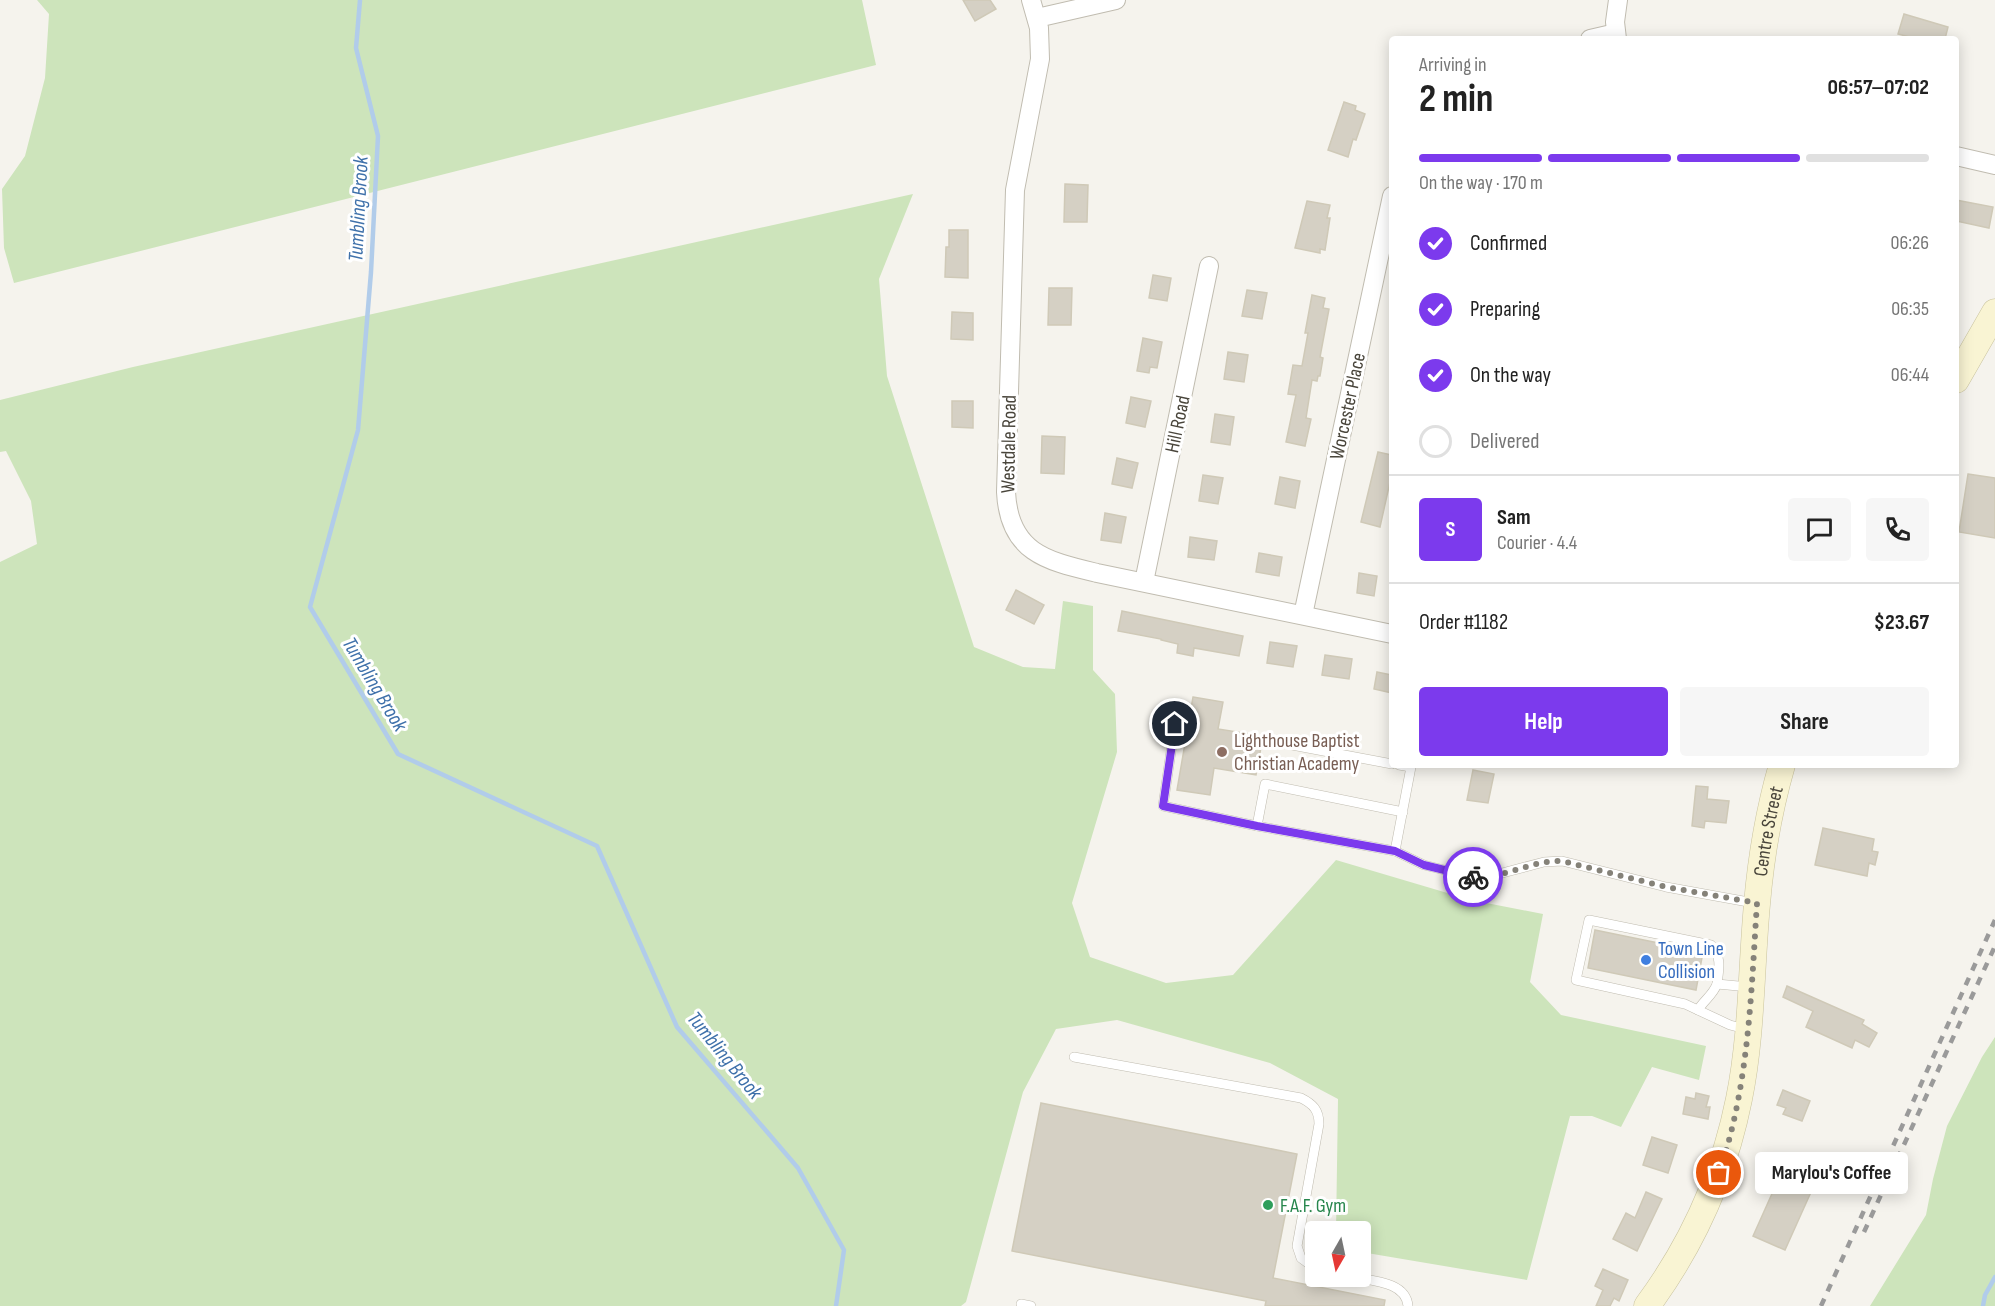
<!DOCTYPE html>
<meta charset="utf-8">
<style>
body{margin:0;font-family:"Sofia Sans Condensed",sans-serif;background:#f6f6f6;color:#222;height:100vh;display:flex;flex-direction:column;font-size:22px;white-space:nowrap}
*{box-sizing:border-box;margin:0}
p{font-size:20px;color:#767676}
.icon{flex:none;width:33px;height:33px;fill:none;stroke:currentColor;stroke-width:2;stroke-linecap:round;stroke-linejoin:round}
.map{position:relative;flex:1;overflow:hidden}
.sheet{position:absolute;left:1389px;top:36px;width:570px;height:732px;display:flex;flex-direction:column;background:#fff;border-radius:6px;box-shadow:0 3px 15px #0003}
.sheet>*{flex:none}
.needle{width:39px;rotate:189deg}
.fabs{position:absolute;left:1305px;top:1221px;display:grid;gap:12px}
.fabs a{display:grid;place-items:center;width:66px;height:66px;border-radius:6px;background:#fff;box-shadow:0 3px 15px #0003;font-size:30px}
.pin{position:absolute;display:grid;place-items:center;width:51px;height:51px;color:#fff;margin:-26px;border:3px solid #fff;border-radius:50%;box-shadow:0 2px 6px #0007}
.courier{position:absolute;display:grid;place-items:center;width:60px;height:60px;margin:-30px;border:4px solid #7c3aed;border-radius:50%;background:#fff;color:#222;box-shadow:0 2px 8px #0007}
.bubble{position:absolute;height:42px;border-radius:6px;background:#fff;box-shadow:0 3px 15px #0003;font-size:20px;font-weight:700;line-height:42px;text-align:center}
.overview em{font-style:normal;font-weight:700}
.overview div{display:flex;flex-direction:column-reverse}
.overview{display:flex;align-items:center;justify-content:space-between;height:102px;padding:0 30px}
h1{font-size:39px;font-weight:700;line-height:45px}
.bar{display:grid;grid-template-columns:repeat(4,1fr);gap:9px 6px;align-content:center;height:72px;padding:0 30px}
.bar i{height:8px;border-radius:4px;background:#e0e0e0}
.bar .on{background:#7c3aed}
.bar p{grid-column:span 4}
.line{display:flex;align-items:center;gap:15px;padding:0 30px;border-top:2px solid #e0e0e0}
.line div{flex:1}
.round{display:grid;place-items:center;flex:none;width:63px;height:63px;border-radius:6px;background:#f6f6f6}
ol{padding:0 30px;list-style:none}
li{display:flex;align-items:center;gap:18px;height:66px}
li p{margin-inline-start:auto}
li .icon{padding:6px;border-radius:50%;background:#7c3aed;color:#fff;stroke-width:4}
li:last-child{color:#767676}
li i{width:33px;height:33px;border:3px solid #e0e0e0;border-radius:50%}
.primary-button{display:flex;gap:12px;margin-top:auto;padding:12px 30px}
.primary-button a{flex:1;height:69px;border-radius:6px;background:#7c3aed;color:#fff;font-size:24px;font-weight:700;line-height:69px;text-align:center}
.primary-button a+a{background:#f6f6f6;color:#222}
.map>svg:first-child{display:block}
.green{fill:#cde4bb}
.lines{fill:none;stroke-linecap:round;stroke-linejoin:round}
.stream{stroke:#b1ccea;stroke-width:4.5}
.building{fill:#d5d0c4;stroke:#cfc9b7;stroke-width:1.5}
.lane-casing{stroke:#c0bcb0;stroke-width:10}
.street-casing{stroke:#c0bcb0;stroke-width:20}
.secondary-casing{stroke:#c9c39e;stroke-width:27}
.lane{stroke:#fff;stroke-width:9}
.street{stroke:#fff;stroke-width:18}
.secondary{stroke:#f9f4d3;stroke-width:26}
.rail{stroke:#9a9a9a;stroke-width:4.5;stroke-dasharray:8 8;stroke-linecap:butt}
.done{stroke:#858279;stroke-width:6;stroke-dasharray:0 10.8}
.route{stroke:#7c3aed;stroke-width:8}
.education-dot{fill:#8d6e63;stroke:#fff;stroke-width:2}
.shop-dot{fill:#3f7fe0;stroke:#fff;stroke-width:2}
.leisure-dot{fill:#2e9e5b;stroke:#fff;stroke-width:2}
.labels{text-anchor:middle;stroke-width:6;stroke-linejoin:round;paint-order:stroke}
.street-label{font-size:20px;fill:#49453b;stroke:#fff}
.education-label{font-size:20px;fill:#785e54;stroke:#fff;text-anchor:start}
.shop-label{font-size:20px;fill:#366cbe;stroke:#fff;text-anchor:start}
.leisure-label{font-size:20px;fill:#27864d;stroke:#fff;text-anchor:start}
.water-label{font-size:21px;font-style:italic;fill:#3f71aa;stroke:#fff}
</style>
<div class="map">
<svg width="1995" height="1306" viewBox="0 0 1995 1306">
<rect width="100%" height="100%" fill="#f5f3ed"/>
<g class="green">
<path d="M 37,0 L 862,0 L 876,65 L 14,283 L 4,248 L 2,189 L 25,156 L 45,78 L 49,14 Z"/>
<path d="M 913,194 L 879,279 L 887,376 L 974,647 L 1023,667 L 1055,669 L 1063,601 L 1093,606 L 1093,670 L 1115,694 L 1117,752 L 1072,903 L 1090,957 L 1166,983 L 1233,975 L 1336,860 L 1471,900 L 1543,914 L 1530,982 L 1561,1015 L 1706,1046 L 1699,1080 L 1652,1067 L 1621,1127 L 1592,1116 L 1570,1116 L 1527,1280 L 1361,1252 L 1360,1232 L 1336,1231 L 1338,1099 L 1270,1063 L 1117,1020 L 1056,1029 L 1023,1092 L 966,1302 L 961,1306 L 0,1306 L 0,562 L 37,544 L 31,501 L 6,451 L 0,452 L 0,400 L 133,367 Z"/>
<path d="M 1995,1037 L 1995,1306 L 1870,1306 L 1926,1215 L 1933,1179 L 1947,1126 L 1982,1057 Z"/>
</g>
<g class="lines">
<g class="stream">
<path d="M 360,0 L 356,48 L 378,136 L 371,272 L 358,430 L 310,607 L 398,754 L 597,846 L 677,1027 L 798,1168 L 844,1250 L 836,1306"/>
<path d="M 1983,1306 L 1985,1295 L 1995,1277"/>
</g>
</g>
<g class="building">
<path d="M 963,0 L 990,0 L 996,9 L 975,21 Z"/>
<path d="M 1904,14 L 1948,27 L 1945,39 L 1917,39 L 1898,34 Z"/>
<path d="M 1344,102 L 1356,106 L 1355,110 L 1365,114 L 1356,140 L 1353,139 L 1348,157 L 1328,150 Z"/>
<path d="M 1065,184 L 1088,185 L 1087,222 L 1064,222 Z"/>
<path d="M 1956,200 L 1993,207 L 1989,228 L 1956,221 Z"/>
<path d="M 1307,201 L 1330,205 L 1327,218 L 1330,218 L 1325,250 L 1320,249 L 1320,253 L 1295,248 Z"/>
<path d="M 949,230 L 968,230 L 968,278 L 945,277 L 946,247 L 949,247 Z"/>
<path d="M 1153,275 L 1171,278 L 1167,301 L 1149,298 Z"/>
<path d="M 1049,288 L 1072,288 L 1071,325 L 1048,325 Z"/>
<path d="M 1247,290 L 1267,293 L 1262,319 L 1242,316 Z"/>
<path d="M 1312,295 L 1325,298 L 1323,308 L 1329,309 L 1320,357 L 1323,358 L 1320,376 L 1318,376 L 1317,381 L 1312,380 L 1306,418 L 1311,419 L 1305,446 L 1286,442 L 1296,395 L 1288,394 L 1293,365 L 1302,366 L 1308,333 L 1305,333 Z"/>
<path d="M 952,312 L 973,313 L 973,340 L 951,339 Z"/>
<path d="M 1143,338 L 1162,342 L 1157,368 L 1150,367 L 1149,373 L 1137,371 Z"/>
<path d="M 1228,352 L 1248,355 L 1244,382 L 1224,379 Z"/>
<path d="M 1131,397 L 1151,401 L 1145,427 L 1126,423 Z"/>
<path d="M 952,401 L 973,401 L 973,428 L 952,427 Z"/>
<path d="M 1215,414 L 1234,417 L 1230,445 L 1211,442 Z"/>
<path d="M 1042,436 L 1065,437 L 1064,474 L 1041,473 Z"/>
<path d="M 1378,452 L 1392,455 L 1392,482 L 1390,482 L 1380,527 L 1361,522 Z"/>
<path d="M 1117,458 L 1138,463 L 1132,488 L 1112,484 Z"/>
<path d="M 1968,474 L 1995,478 L 1995,538 L 1959,532 Z"/>
<path d="M 1203,475 L 1223,478 L 1218,504 L 1199,501 Z"/>
<path d="M 1280,477 L 1300,481 L 1295,508 L 1275,504 Z"/>
<path d="M 1105,513 L 1126,517 L 1121,543 L 1101,540 Z"/>
<path d="M 1190,537 L 1217,541 L 1214,560 L 1188,557 Z"/>
<path d="M 1259,553 L 1282,557 L 1279,576 L 1256,572 Z"/>
<path d="M 1359,573 L 1377,576 L 1374,596 L 1357,593 Z"/>
<path d="M 1016,590 L 1044,605 L 1034,624 L 1006,610 Z"/>
<path d="M 1122,611 L 1243,636 L 1239,656 L 1194,648 L 1193,656 L 1177,653 L 1178,644 L 1161,640 L 1161,639 L 1118,631 Z"/>
<path d="M 1270,642 L 1297,646 L 1293,667 L 1267,663 Z"/>
<path d="M 1325,655 L 1352,659 L 1349,679 L 1322,675 Z"/>
<path d="M 1377,672 L 1392,675 L 1392,693 L 1374,689 Z"/>
<path d="M 1193,697 L 1223,702 L 1218,729 L 1263,736 L 1256,775 L 1214,768 L 1210,795 L 1177,790 Z"/>
<path d="M 1473,770 L 1494,774 L 1488,803 L 1467,800 Z"/>
<path d="M 1696,786 L 1708,787 L 1707,799 L 1729,801 L 1726,823 L 1705,821 L 1704,828 L 1692,826 Z"/>
<path d="M 1823,828 L 1874,839 L 1872,851 L 1878,852 L 1875,865 L 1869,863 L 1867,876 L 1815,865 Z"/>
<path d="M 1595,930 L 1703,952 L 1696,990 L 1588,968 Z"/>
<path d="M 1787,986 L 1864,1020 L 1862,1024 L 1877,1033 L 1869,1047 L 1855,1040 L 1852,1048 L 1806,1027 L 1813,1011 L 1783,997 Z"/>
<path d="M 1783,1090 L 1810,1101 L 1802,1121 L 1783,1114 L 1786,1108 L 1777,1105 Z"/>
<path d="M 1696,1093 L 1709,1096 L 1706,1107 L 1710,1107 L 1708,1119 L 1683,1114 L 1686,1097 L 1695,1099 Z"/>
<path d="M 1041,1103 L 1297,1154 L 1273,1278 L 1385,1300 L 1384,1306 L 1265,1306 L 1266,1301 L 1012,1251 Z"/>
<path d="M 1652,1137 L 1677,1145 L 1668,1173 L 1643,1165 Z"/>
<path d="M 1784,1167 L 1816,1181 L 1785,1250 L 1753,1236 Z"/>
<path d="M 1646,1192 L 1662,1199 L 1637,1251 L 1613,1239 L 1626,1213 L 1635,1218 Z"/>
<path d="M 1603,1269 L 1628,1280 L 1619,1301 L 1614,1298 L 1610,1306 L 1596,1306 L 1603,1290 L 1595,1286 Z"/>
</g>
<g class="lines">
<defs>
<g id="lane">
<path d="M 1175,724 L 1163,806 L 1257,826 L 1395,851 L 1424,865 L 1473,877 L 1491,876 L 1544,862 L 1562,861 L 1666,887 L 1754,903"/>
<path d="M 1270,741 L 1392,764"/>
<path d="M 1257,826 L 1265,784 L 1403,812"/>
<path d="M 1395,851 L 1411,767 L 1399,765"/>
<path d="M 1698,1010 C 1704,1000 1713,995 1717,984"/>
<path d="M 1745,1029 L 1730,1025 L 1685,1004 L 1576,980 L 1589,920 L 1711,945 C 1722,956 1719,969 1717,984 L 1749,987"/>
<path d="M 1074,1057 L 1301,1098 C 1313,1104 1319,1110 1319,1124 L 1297,1246 L 1301,1258 L 1316,1269"/>
<path d="M 1348,1276 C 1368,1281 1406,1280 1408,1306"/>
<path d="M 1021,1304 L 1031,1306"/>
</g>
<g id="street">
<path d="M 1031,0 L 1039,28 L 1040,59 L 1015,190 L 1006,492 C 1009,553 1047,561 1097,573 L 1392,634"/>
<path d="M 1037,18 L 1116,0"/>
<path d="M 1590,39 L 1616,33"/>
<path d="M 1617,39 L 1615,22 L 1618,0"/>
<path d="M 1956,156 L 1995,165"/>
<path d="M 1144,582 L 1209,266"/>
<path d="M 1303,615 L 1392,196"/>
</g>
<g id="secondary">
<path d="M 1956,380 L 1995,312"/>
<path id="s1" d="M 1647,1306 C 1692,1245 1724,1174 1739,1099 C 1752,1035 1751,969 1757,904 C 1761,857 1769,810 1782,765"/>
</g>
</defs>
<use href="#lane" class="lane-casing"/>
<use href="#street" class="street-casing"/>
<use href="#secondary" class="secondary-casing"/>
<use href="#lane" class="lane"/>
<use href="#street" class="street"/>
<use href="#secondary" class="secondary"/>
<g class="rail">
<path d="M 1864,1232 L 1995,946"/>
<path d="M 1821,1306 L 1995,920"/>
</g>
</g>
<g class="lines">
<path class="done" d="M 1473,877 C 1504,879 1531,860 1562,861 L 1666,887 L 1757,903 C 1751,994 1749,1086 1719,1173"/>
<path class="route" d="M 1175,724 L 1163,806 L 1257,826 L 1395,851 L 1424,865 L 1473,877"/>
</g>
<circle class="education-dot" cx="1222" cy="752" r="6"/>
<circle class="shop-dot" cx="1646" cy="960" r="6"/>
<circle class="leisure-dot" cx="1268" cy="1205" r="6"/>
<g class="labels">
<g class="street-label">
<text transform="translate(1347 406) rotate(-78)" y="7">Worcester Place</text>
<text transform="translate(1177 424) rotate(-78)" y="7">Hill Road</text>
<text transform="translate(1008 444) rotate(-89)" y="7">Westdale Road</text>
<text dy="7" stroke="none"><textPath href="#s1" startOffset="498">Centre Street</textPath></text>
</g>
<g class="education-label">
<text x="1234" y="747">Lighthouse Baptist<tspan x="1234" dy="23">Christian Academy</tspan></text>
</g>
<g class="shop-label">
<text x="1658" y="955">Town Line<tspan x="1658" dy="23">Collision</tspan></text>
</g>
<g class="leisure-label">
<text x="1280" y="1212">F.A.F. Gym</text>
</g>
<g class="water-label">
<text transform="translate(358 209) rotate(-87)" y="7">Tumbling Brook</text>
<text transform="translate(375 684) rotate(59)" y="7">Tumbling Brook</text>
<text transform="translate(725 1055) rotate(51)" y="7">Tumbling Brook</text>
</g>
</g>
</svg>
<div class="fabs">
<a><svg class="needle" viewBox="-14 -14 28 28"><path d="M0-13l5 13h-10z" fill="#e53935"/><path d="M0 13l5-13h-10z" fill="#767676"/></svg></a>
</div>
<div class="pin" style="left:1719px;top:1173px;background:#ea580c"><svg class="icon" aria-label="bag" viewBox="0 0 24 24"><path d="M5 8h14l-1 12H6zM9 8a3 3 0 0 1 6 0"/></svg></div>
<div class="pin" style="left:1175px;top:724px;background:#1f2937"><svg class="icon" aria-label="home" viewBox="0 0 24 24"><path d="M3 11l9-7 9 7M6 9v11h12V9"/></svg></div>
<div class="courier" style="left:1473px;top:877px"><svg class="icon" aria-label="bike" viewBox="0 0 24 24"><circle cx="6" cy="16" r="4"/><circle cx="18" cy="16" r="4"/><path d="M6 16l4-8h5l3 8M10 8l3 8H6M13 5h3"/></svg></div>
<div class="bubble" style="left:1755px;top:1152px;width:153px">Marylou's Coffee</div>
<section class="sheet">
<div class="overview"><div><h1>2 min</h1><p>Arriving in</p></div><em>06:57–07:02</em></div>
<div class="bar"><i class="on"></i><i class="on"></i><i class="on"></i><i></i><p>On the way · 170 m</p></div>
<ol>
<li><svg class="icon" aria-label="check" viewBox="0 0 24 24"><path d="M5 12l5 5 9-10"/></svg>Confirmed<p>06:26</p></li>
<li><svg class="icon" aria-label="check" viewBox="0 0 24 24"><path d="M5 12l5 5 9-10"/></svg>Preparing<p>06:35</p></li>
<li><svg class="icon" aria-label="check" viewBox="0 0 24 24"><path d="M5 12l5 5 9-10"/></svg>On the way<p>06:44</p></li>
<li><i></i>Delivered</li>
</ol>
<div class="line" style="height:108px"><b class="round" style="background:#7c3aed;color:#fff">S</b><div><b>Sam</b><p>Courier · 4.4</p></div><a class="round"><svg class="icon" aria-label="chat" viewBox="0 0 24 24"><path d="M4 5h16v11H9l-5 4z"/></svg></a><a class="round"><svg class="icon" aria-label="phone" viewBox="0 0 24 24"><path d="M5 4h4l2 5-3 2q2 4 5 5l2-3 5 2v4C11 20 4 13 5 4z"/></svg></a></div>
<div class="line" style="height:78px"><div>Order #1182</div><b>$23.67</b></div>
<div class="primary-button"><a>Help</a><a>Share</a></div>
</section>
</div>
